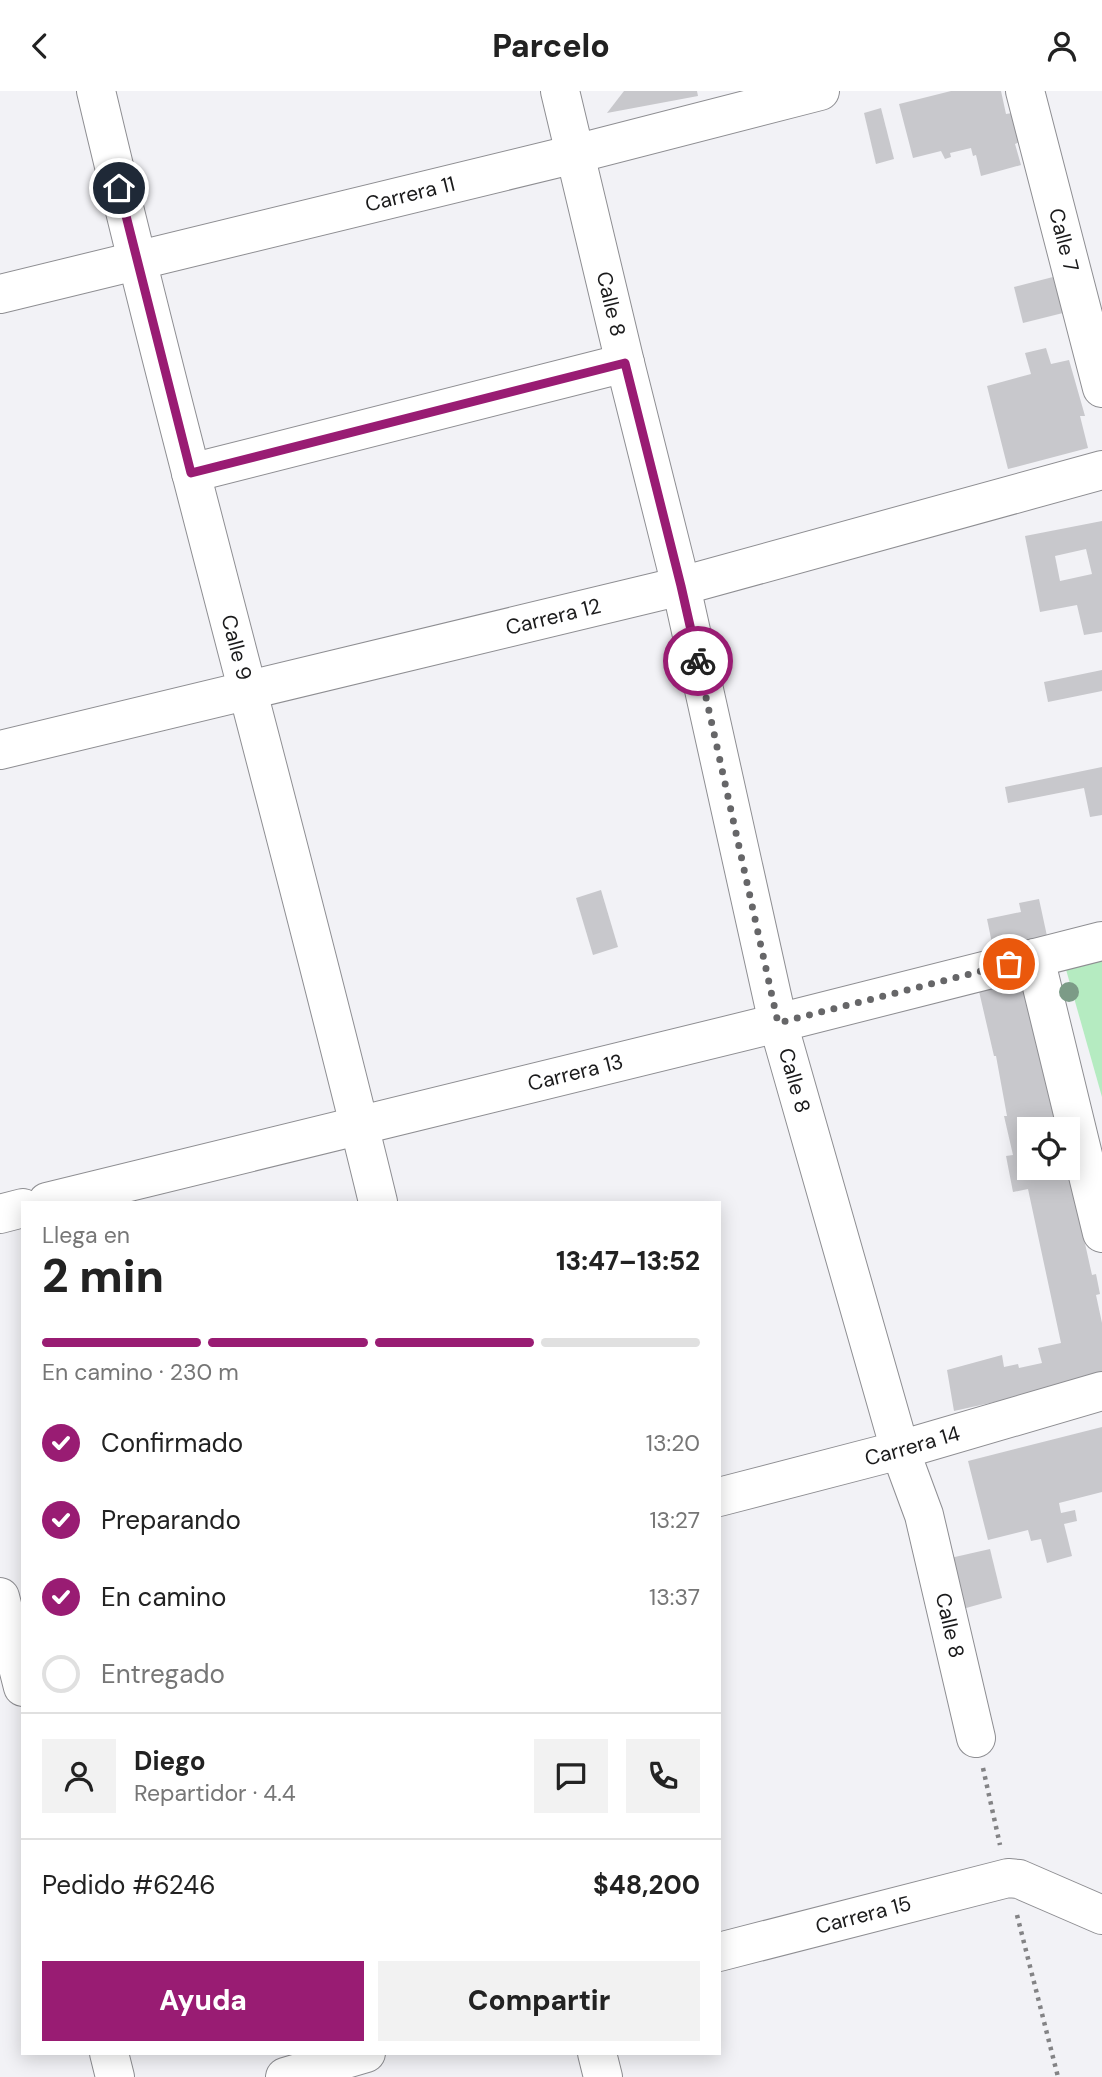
<!DOCTYPE html>
<html lang="es">
<meta charset="utf-8">
<style>
body{margin:0;font-family:"DM Sans",sans-serif;background:#f2f2f2;color:#222;height:100vh;display:flex;flex-direction:column;font-size:26px;white-space:nowrap}
*{box-sizing:border-box;margin:0}
p{font-size:23px;color:#767676}
.icon{flex:none;width:38px;height:38px;fill:none;stroke:currentColor;stroke-width:2;stroke-linecap:round;stroke-linejoin:round}
.map{position:relative;flex:1;overflow:hidden}
.side{position:absolute;left:21px;top:1110px;width:700px;height:854px;display:flex;flex-direction:column;background:#fff;border-radius:0px;box-shadow:0 4px 18px #0003}
.side>*{flex:none}
.fabs{position:absolute;left:1017px;top:1026px;display:grid;gap:14px}
.fabs a{display:grid;place-items:center;width:63px;height:63px;border-radius:0px;background:#fff;box-shadow:0 4px 18px #0003;font-size:35px}
.pin{position:absolute;display:grid;place-items:center;width:60px;height:60px;color:#fff;margin:-30px;border:4px solid #fff;border-radius:50%;box-shadow:0 2px 7px #0007}
.courier{position:absolute;display:grid;place-items:center;width:70px;height:70px;margin:-35px;border:5px solid #991c73;border-radius:50%;background:#fff;color:#222;box-shadow:0 2px 9px #0007}
.summary em{font-style:normal;font-weight:800}
.summary div{display:flex;flex-direction:column-reverse}
.summary{display:flex;align-items:center;justify-content:space-between;height:119px;padding:0 21px}
h1{font-size:46px;font-weight:800;line-height:52px}
.bar{display:grid;grid-template-columns:repeat(4,1fr);gap:10px 7px;align-content:center;height:84px;padding:0 21px}
.bar i{height:9px;border-radius:5px;background:#e0e0e0}
.bar .active{background:#991c73}
.bar p{grid-column:span 4}
.line{display:flex;align-items:center;gap:18px;padding:0 21px;border-top:2px solid #e0e0e0}
.line div{flex:1}
.round{display:grid;place-items:center;flex:none;width:74px;height:74px;border-radius:0px;background:#f2f2f2}
ol{padding:0 21px;list-style:none}
li{display:flex;align-items:center;gap:21px;height:77px}
li p{margin-inline-start:auto}
li .icon{padding:7px;border-radius:50%;background:#991c73;color:#fff;stroke-width:4}
li:last-child{color:#767676}
li i{width:38px;height:38px;border:4px solid #e0e0e0;border-radius:50%}
.action{display:flex;gap:14px;margin-top:auto;padding:14px 21px}
.action a{flex:1;height:80px;border-radius:0px;background:#991c73;color:#fff;font-size:28px;font-weight:800;line-height:80px;text-align:center}
.action a+a{background:#f2f2f2;color:#222}
header{display:flex;justify-content:space-between;align-items:center;height:91px;padding:0 21px;background:#fff;font-size:32px;font-weight:800}
.map>svg:first-child{display:block}
.green{fill:#b5ebc1}
.building{fill:#c8c8cc;fill-rule:evenodd}
.lines{fill:none;stroke-linecap:round;stroke-linejoin:round}
.minor-casing{stroke:#8e8e92;stroke-width:40}
.path{stroke:#838385;stroke-width:4.5;stroke-dasharray:3.5 5;stroke-linecap:butt}
.minor{stroke:#fff;stroke-width:38}
.tree{fill:#7c9b87}
.done{stroke:#666668;stroke-width:7;stroke-dasharray:0 12.6}
.route{stroke:#991c73;stroke-width:9}
.labels{text-anchor:middle;stroke-width:5;stroke-linejoin:round;paint-order:stroke}
.street-label{font-size:21px;fill:#1a1a1b;stroke:#fff}
</style>
<header><svg class="icon" aria-label="back" viewBox="0 0 24 24"><path d="M15 5l-7 7 7 7"/></svg>Parcelo<svg class="icon" aria-label="person" viewBox="0 0 24 24"><circle cx="12" cy="8" r="4"/><path d="M4 21q1-7 8-7t8 7"/></svg></header>
<div class="map">
<svg width="1102" height="1986" viewBox="0 0 1102 1986">
<rect width="100%" height="100%" fill="#f2f2f6"/>
<path class="green" d="M 1102,865 L 1102,1006 L 1065,875 Z"/>
<g class="building">
<path d="M 624,0 L 697,0 L 698,5 L 607,22 Z"/>
<path d="M 951,0 L 1001,0 L 1006,23 L 1012,22 L 1020,51 L 1015,53 L 1021,74 L 981,85 L 976,64 L 973,65 L 971,57 L 950,62 L 951,66 L 945,68 L 941,60 L 913,67 L 899,13 Z"/>
<path d="M 881,17 L 894,68 L 876,73 L 864,22 Z"/>
<path d="M 1053,186 L 1063,222 L 1023,232 L 1014,196 Z"/>
<path d="M 1046,257 L 1051,273 L 1069,269 L 1085,325 L 1080,325 L 1088,357 L 1008,378 L 987,295 L 1031,283 L 1025,262 Z"/>
<path d="M 1102,430 L 1102,541 L 1084,544 L 1077,514 L 1040,521 L 1025,445 ZM 1086,458 L 1092,483 L 1060,490 L 1055,465 Z"/>
<path d="M 1102,579 L 1102,600 L 1048,611 L 1044,591 Z"/>
<path d="M 1102,676 L 1102,724 L 1090,726 L 1084,697 L 1008,712 L 1005,696 Z"/>
<path d="M 601,799 L 618,856 L 593,864 L 576,807 Z"/>
<path d="M 1039,808 L 1047,845 L 993,857 L 987,828 L 1021,821 L 1019,812 Z"/>
<path d="M 1027,886 L 1060,1038 L 1029,1038 L 1029,1076 L 1068,1076 L 1092,1184 L 1096,1183 L 1100,1203 L 1096,1204 L 1102,1232 L 1102,1287 L 954,1320 L 947,1279 L 1002,1264 L 1004,1276 L 1018,1273 L 1019,1277 L 1042,1272 L 1038,1257 L 1061,1252 L 1028,1098 L 1013,1101 L 1006,1065 L 1013,1064 L 1004,1025 L 1007,1025 L 996,965 L 994,965 L 978,896 Z"/>
<path d="M 1102,1336 L 1102,1401 L 1059,1412 L 1061,1422 L 1075,1419 L 1077,1430 L 1064,1433 L 1072,1465 L 1047,1472 L 1041,1448 L 1031,1450 L 1028,1439 L 988,1449 L 968,1370 Z"/>
<path d="M 990,1458 L 1002,1507 L 959,1519 L 946,1468 Z"/>
</g>
<g class="lines">
<defs>
<g id="minor">
<path id="s1" d="M 96,0 C 184,372 288,740 378,1111"/>
<path id="s2" d="M 560,0 L 625,272 L 681,495 L 778,932 L 900,1359 L 924,1424 L 976,1647"/>
<path id="s3" d="M 1025,0 L 1102,297"/>
<path id="s4" d="M 0,203 L 575,63 L 820,0"/>
<path d="M 191,382 L 625,272"/>
<path id="s5" d="M 0,659 L 681,495 L 1102,379"/>
<path d="M 1035,867 L 1102,1142"/>
<path id="s6" d="M 47,1111 L 778,932 L 1102,850"/>
<path d="M 0,1123 L 23,1117"/>
<path id="s7" d="M 719,1406 L 900,1359 L 1102,1300"/>
<path d="M 0,1506 L 23,1596"/>
<path id="s8" d="M 719,1861 L 1008,1787 L 1019,1788 L 1102,1824"/>
<path d="M 109,1962 L 115,1986"/>
<path d="M 597,1962 L 603,1986"/>
<path d="M 285,1986 L 366,1962"/>
</g>
</defs>
<use href="#minor" class="minor-casing"/>
<g class="path">
<path d="M 983,1677 L 1000,1754"/>
<path d="M 1017,1824 L 1058,1986"/>
</g>
<use href="#minor" class="minor"/>
</g>
<circle class="tree" cx="1069" cy="901" r="10"/>
<g class="lines">
<path class="done" d="M 698,570 L 778,932 L 1009,873"/>
<path class="route" d="M 119,97 L 191,382 L 625,272 L 681,495 L 698,570"/>
</g>
<g class="labels">
<g class="street-label">
<text dy="7" stroke="none"><textPath href="#s4" startOffset="422">Carrera 11</textPath></text>
<text dy="7" stroke="none"><textPath href="#s3" startOffset="154">Calle 7</textPath></text>
<text dy="7" stroke="none"><textPath href="#s2" startOffset="219">Calle 8</textPath></text>
<text dy="7" stroke="none"><textPath href="#s5" startOffset="569">Carrera 12</textPath></text>
<text dy="7" stroke="none"><textPath href="#s1" startOffset="574">Calle 9</textPath></text>
<text dy="7" stroke="none"><textPath href="#s6" startOffset="544">Carrera 13</textPath></text>
<text dy="7" stroke="none"><textPath href="#s2" startOffset="1017">Calle 8</textPath></text>
<text dy="7" stroke="none"><textPath href="#s7" startOffset="200">Carrera 14</textPath></text>
<text dy="7" stroke="none"><textPath href="#s2" startOffset="1584">Calle 8</textPath></text>
<text dy="7" stroke="none"><textPath href="#s8" startOffset="149">Carrera 15</textPath></text>
</g>
</g>
</svg>
<div class="fabs">
<a><svg class="icon" aria-label="locate" viewBox="0 0 24 24"><circle cx="12" cy="12" r="6"/><path d="M12 2v4M12 18v4M2 12h4M18 12h4"/></svg></a>
</div>
<div class="pin" style="left:1009px;top:873px;background:#ea580c"><svg class="icon" aria-label="bag" viewBox="0 0 24 24"><path d="M5 8h14l-1 12H6zM9 8a3 3 0 0 1 6 0"/></svg></div>
<div class="pin" style="left:119px;top:97px;background:#1f2937"><svg class="icon" aria-label="home" viewBox="0 0 24 24"><path d="M3 11l9-7 9 7M6 9v11h12V9"/></svg></div>
<div class="courier" style="left:698px;top:570px"><svg class="icon" aria-label="bike" viewBox="0 0 24 24"><circle cx="6" cy="16" r="4"/><circle cx="18" cy="16" r="4"/><path d="M6 16l4-8h5l3 8M10 8l3 8H6M13 5h3"/></svg></div>
<section class="side">
<div class="summary"><div><h1>2 min</h1><p>Llega en</p></div><em>13:47–13:52</em></div>
<div class="bar"><i class="active"></i><i class="active"></i><i class="active"></i><i></i><p>En camino · 230 m</p></div>
<ol>
<li><svg class="icon" aria-label="check" viewBox="0 0 24 24"><path d="M5 12l5 5 9-10"/></svg>Confirmado<p>13:20</p></li>
<li><svg class="icon" aria-label="check" viewBox="0 0 24 24"><path d="M5 12l5 5 9-10"/></svg>Preparando<p>13:27</p></li>
<li><svg class="icon" aria-label="check" viewBox="0 0 24 24"><path d="M5 12l5 5 9-10"/></svg>En camino<p>13:37</p></li>
<li><i></i>Entregado</li>
</ol>
<div class="line" style="height:126px"><a class="round"><svg class="icon" aria-label="person" viewBox="0 0 24 24"><circle cx="12" cy="8" r="4"/><path d="M4 21q1-7 8-7t8 7"/></svg></a><div><b>Diego</b><p>Repartidor · 4.4</p></div><a class="round"><svg class="icon" aria-label="chat" viewBox="0 0 24 24"><path d="M4 5h16v11H9l-5 4z"/></svg></a><a class="round"><svg class="icon" aria-label="phone" viewBox="0 0 24 24"><path d="M5 4h4l2 5-3 2q2 4 5 5l2-3 5 2v4C11 20 4 13 5 4z"/></svg></a></div>
<div class="line" style="height:91px"><div>Pedido #6246</div><b>$48,200</b></div>
<div class="action"><a>Ayuda</a><a>Compartir</a></div>
</section>
</div>
